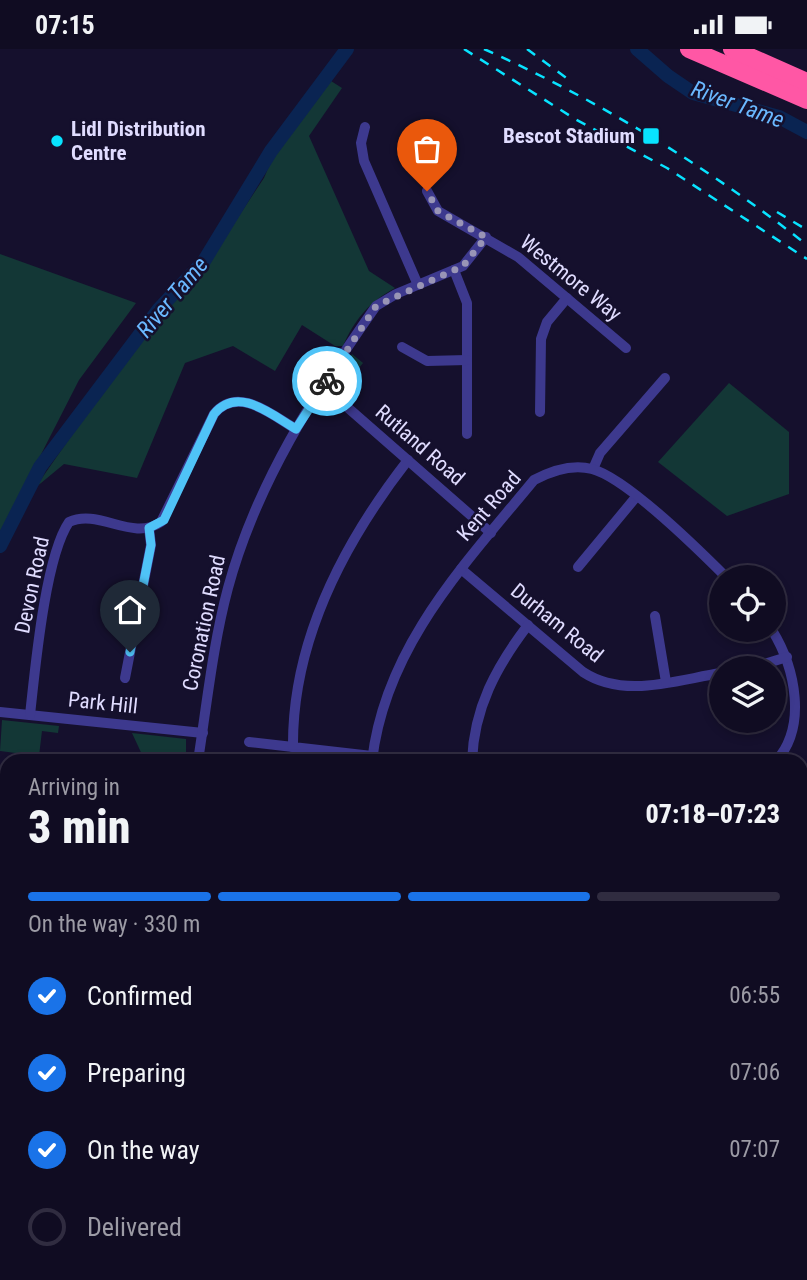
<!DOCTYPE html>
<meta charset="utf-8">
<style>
body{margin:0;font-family:"Roboto Condensed",sans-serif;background:#1e1a2f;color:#f1f3f6;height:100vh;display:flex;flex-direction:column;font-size:26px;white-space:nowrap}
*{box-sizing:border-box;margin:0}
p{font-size:23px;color:#9c9ba5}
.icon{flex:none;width:38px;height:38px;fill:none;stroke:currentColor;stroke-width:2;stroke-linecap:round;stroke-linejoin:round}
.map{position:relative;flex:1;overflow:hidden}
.panel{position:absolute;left:0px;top:705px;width:808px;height:527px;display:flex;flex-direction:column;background:#100c22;border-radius:21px 21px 0 0;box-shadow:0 4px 10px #0003,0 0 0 2px #302c40}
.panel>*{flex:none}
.fabs{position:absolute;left:709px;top:516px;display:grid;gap:14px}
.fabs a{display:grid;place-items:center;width:77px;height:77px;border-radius:50%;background:#100c22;box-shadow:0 4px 10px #0003,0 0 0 2px #302c40;font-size:35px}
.pin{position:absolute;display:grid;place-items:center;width:60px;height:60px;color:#fff;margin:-72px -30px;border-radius:50% 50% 50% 0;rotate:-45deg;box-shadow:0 0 7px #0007}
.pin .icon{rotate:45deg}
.courier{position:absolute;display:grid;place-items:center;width:70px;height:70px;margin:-35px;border:5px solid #4fc3f7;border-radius:50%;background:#fff;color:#222;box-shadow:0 2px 9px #0007}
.overview em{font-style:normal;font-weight:800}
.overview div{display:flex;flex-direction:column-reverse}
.overview{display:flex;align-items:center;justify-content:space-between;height:119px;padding:0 28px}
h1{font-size:46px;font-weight:800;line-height:52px}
.bar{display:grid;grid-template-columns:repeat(4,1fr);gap:10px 7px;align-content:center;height:84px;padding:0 28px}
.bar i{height:9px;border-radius:5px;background:#302c40}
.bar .active{background:#1a73e8}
.bar p{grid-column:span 4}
ol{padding:0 28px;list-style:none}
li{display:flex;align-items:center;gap:21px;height:77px}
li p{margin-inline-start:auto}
li .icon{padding:7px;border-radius:50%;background:#1a73e8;color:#fff;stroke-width:4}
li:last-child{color:#9c9ba5}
li i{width:38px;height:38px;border:4px solid #302c40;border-radius:50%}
.status{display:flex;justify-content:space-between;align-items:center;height:49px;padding:0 35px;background:#100c22;direction:ltr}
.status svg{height:19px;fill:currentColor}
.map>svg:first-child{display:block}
.green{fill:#133736}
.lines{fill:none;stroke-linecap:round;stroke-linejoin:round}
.river{stroke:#0a2452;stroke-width:14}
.street{stroke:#3d398e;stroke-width:10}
.secondary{stroke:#7873ff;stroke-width:14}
.highway{stroke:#ff57a5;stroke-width:18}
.rail{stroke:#08e3ff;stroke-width:2.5;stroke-dasharray:10 9;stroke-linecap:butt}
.done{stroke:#9995b6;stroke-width:7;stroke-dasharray:0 12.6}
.route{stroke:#4fc3f7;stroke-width:9}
.poi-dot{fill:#08e3ff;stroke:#15102d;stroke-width:2.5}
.labels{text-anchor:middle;stroke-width:5;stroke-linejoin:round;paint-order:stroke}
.poi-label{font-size:21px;font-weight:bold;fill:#e0dcff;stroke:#15102d;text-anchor:start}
.street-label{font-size:21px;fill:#e0dcff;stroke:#15102d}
.water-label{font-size:23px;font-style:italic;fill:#6ab8ff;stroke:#15102d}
</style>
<div class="status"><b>07:15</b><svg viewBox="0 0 49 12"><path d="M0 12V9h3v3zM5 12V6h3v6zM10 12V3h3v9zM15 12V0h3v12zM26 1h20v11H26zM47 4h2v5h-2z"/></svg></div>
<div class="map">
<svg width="807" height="1231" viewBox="0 0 807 1231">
<rect width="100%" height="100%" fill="#15102d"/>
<g class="green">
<path d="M 331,32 L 342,39 L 309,87 L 369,222 L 395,239 C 369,253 355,270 343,297 L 335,297 L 302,276 L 275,322 L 233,297 L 185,314 L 137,429 L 64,415 L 35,439 L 124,311 L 213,206 L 264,129 L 272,110 Z"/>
<path d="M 0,205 L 136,254 L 79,331 L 8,470 L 0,494 Z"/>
<path d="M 352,305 L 363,314 L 340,342 L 335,329 Z"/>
<path d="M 729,334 L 789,383 L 789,445 L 727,467 L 658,413 Z"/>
<path d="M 2,671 L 59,677 L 58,684 L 42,682 L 39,707 L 0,702 Z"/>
<path d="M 132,684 L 186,690 L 186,712 L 145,712 Z"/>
<path d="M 802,766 L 807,766 L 807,1231 L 755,1231 L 756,1225 L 802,1225 Z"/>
</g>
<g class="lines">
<g class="river">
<path d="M 637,0 L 668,27 L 693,44 L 779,68 L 807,83"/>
<path d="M 0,497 L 40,418 L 159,260 L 204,212 L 271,102 L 347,0"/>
</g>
<g class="street">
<path d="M 365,78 L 361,94 L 364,112 L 418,236"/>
<path d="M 427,142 L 438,162 L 518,208 L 626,299"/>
<path d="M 454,221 L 467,254 L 467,385"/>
<path d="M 402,298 L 427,312 L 467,311"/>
<path d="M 323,337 L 491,484"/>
<path d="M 540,363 L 541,290 L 547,273 L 567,249"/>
<path d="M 593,420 L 600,404 L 665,329"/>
<path d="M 578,518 L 636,448"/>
<path d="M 461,520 L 583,623 C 624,650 676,631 721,624"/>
<path d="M 655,567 L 666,633"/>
<path d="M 772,581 C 796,620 807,678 776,712"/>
<path d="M 748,620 L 787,608"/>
<path d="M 125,629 L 151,496 L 149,479"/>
<path d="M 0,663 L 203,684"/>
<path d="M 30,666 C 35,621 45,508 69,473 C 99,459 132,493 161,473 L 214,365 C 238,336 272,366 296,380"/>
<path d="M 249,693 L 293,698"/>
<path d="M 372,707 L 293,698 C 292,591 345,492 408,411"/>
<path d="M 198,712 C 207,654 213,595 228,539 C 256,435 315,344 376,257 L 396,245 L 463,217 L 486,188"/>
<path d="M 372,712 C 385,598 464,516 534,431 C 551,422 573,415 592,420 C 626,429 699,501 726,528"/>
<path d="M 472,712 C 474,659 496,618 528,576"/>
<path d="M 0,835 L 7,837"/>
<path d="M 0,981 L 7,976"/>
<path d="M 151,1231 L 151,1225"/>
<path d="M 547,1231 L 547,1225"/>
</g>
<g class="secondary">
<path d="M 0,1115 L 7,1125"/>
<path d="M 36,1225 L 37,1231"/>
</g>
<g class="highway">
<path d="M 689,0 L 807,51"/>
<path d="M 732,0 L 807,33"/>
</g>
<g class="rail">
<path d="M 464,0 L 575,70 L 667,119 L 807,210"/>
<path d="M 484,0 C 598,51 708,118 807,196"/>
<path d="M 527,0 L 572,33"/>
<path d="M 777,163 L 807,181"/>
</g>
</g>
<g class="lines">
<path class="done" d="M 327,332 L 376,257 L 463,217 L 486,188 L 438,162 L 427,142"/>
<path class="route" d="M 130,603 L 151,496 L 149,479 L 164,471 L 214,365 C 238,336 272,366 296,380 L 327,332"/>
</g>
<g class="poi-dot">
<rect x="642" y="78" width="18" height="18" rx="3.5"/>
<circle cx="57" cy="92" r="7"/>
</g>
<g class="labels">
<g class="poi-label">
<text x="71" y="87">Lidl Distribution<tspan x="71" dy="24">Centre</tspan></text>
<text x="635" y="94" text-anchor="end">Bescot Stadium</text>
</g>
<g class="street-label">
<text transform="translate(571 229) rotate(39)" y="7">Westmore Way</text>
<text transform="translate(420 396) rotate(41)" y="7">Rutland Road</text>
<text transform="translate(489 457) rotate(-49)" y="7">Kent Road</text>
<text transform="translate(32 536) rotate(-78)" y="7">Devon Road</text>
<text transform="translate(204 574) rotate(-78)" y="7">Coronation Road</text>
<text transform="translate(557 574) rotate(39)" y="7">Durham Road</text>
<text transform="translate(103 654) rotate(6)" y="7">Park Hill</text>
</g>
<g class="water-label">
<text transform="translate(738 55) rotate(20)" y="8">River Tame</text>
<text transform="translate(172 248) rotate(-50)" y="8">River Tame</text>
</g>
</g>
</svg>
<div class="fabs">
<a><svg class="icon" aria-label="locate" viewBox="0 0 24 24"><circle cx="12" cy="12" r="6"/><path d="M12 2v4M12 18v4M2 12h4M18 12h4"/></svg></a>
<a><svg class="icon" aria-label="layers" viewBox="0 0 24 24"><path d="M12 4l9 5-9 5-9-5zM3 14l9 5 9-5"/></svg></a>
</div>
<div class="pin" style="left:427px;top:142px;background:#ea580c"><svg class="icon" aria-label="bag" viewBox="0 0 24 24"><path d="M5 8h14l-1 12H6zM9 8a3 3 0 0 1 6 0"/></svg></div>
<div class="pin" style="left:130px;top:603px;background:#1f2937"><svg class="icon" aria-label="home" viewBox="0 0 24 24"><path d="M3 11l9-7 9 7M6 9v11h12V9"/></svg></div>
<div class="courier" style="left:327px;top:332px"><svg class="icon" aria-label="bike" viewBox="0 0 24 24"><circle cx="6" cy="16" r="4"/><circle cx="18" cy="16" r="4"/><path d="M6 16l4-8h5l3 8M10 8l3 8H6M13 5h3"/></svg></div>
<section class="panel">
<div class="overview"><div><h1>3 min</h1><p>Arriving in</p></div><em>07:18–07:23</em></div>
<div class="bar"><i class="active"></i><i class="active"></i><i class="active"></i><i></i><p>On the way · 330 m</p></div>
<ol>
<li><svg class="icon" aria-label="check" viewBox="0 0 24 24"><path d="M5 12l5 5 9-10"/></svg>Confirmed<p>06:55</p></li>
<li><svg class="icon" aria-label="check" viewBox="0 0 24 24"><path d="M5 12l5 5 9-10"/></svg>Preparing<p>07:06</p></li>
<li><svg class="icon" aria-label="check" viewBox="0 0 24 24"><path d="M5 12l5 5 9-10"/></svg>On the way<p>07:07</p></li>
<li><i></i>Delivered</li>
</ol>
</section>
</div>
